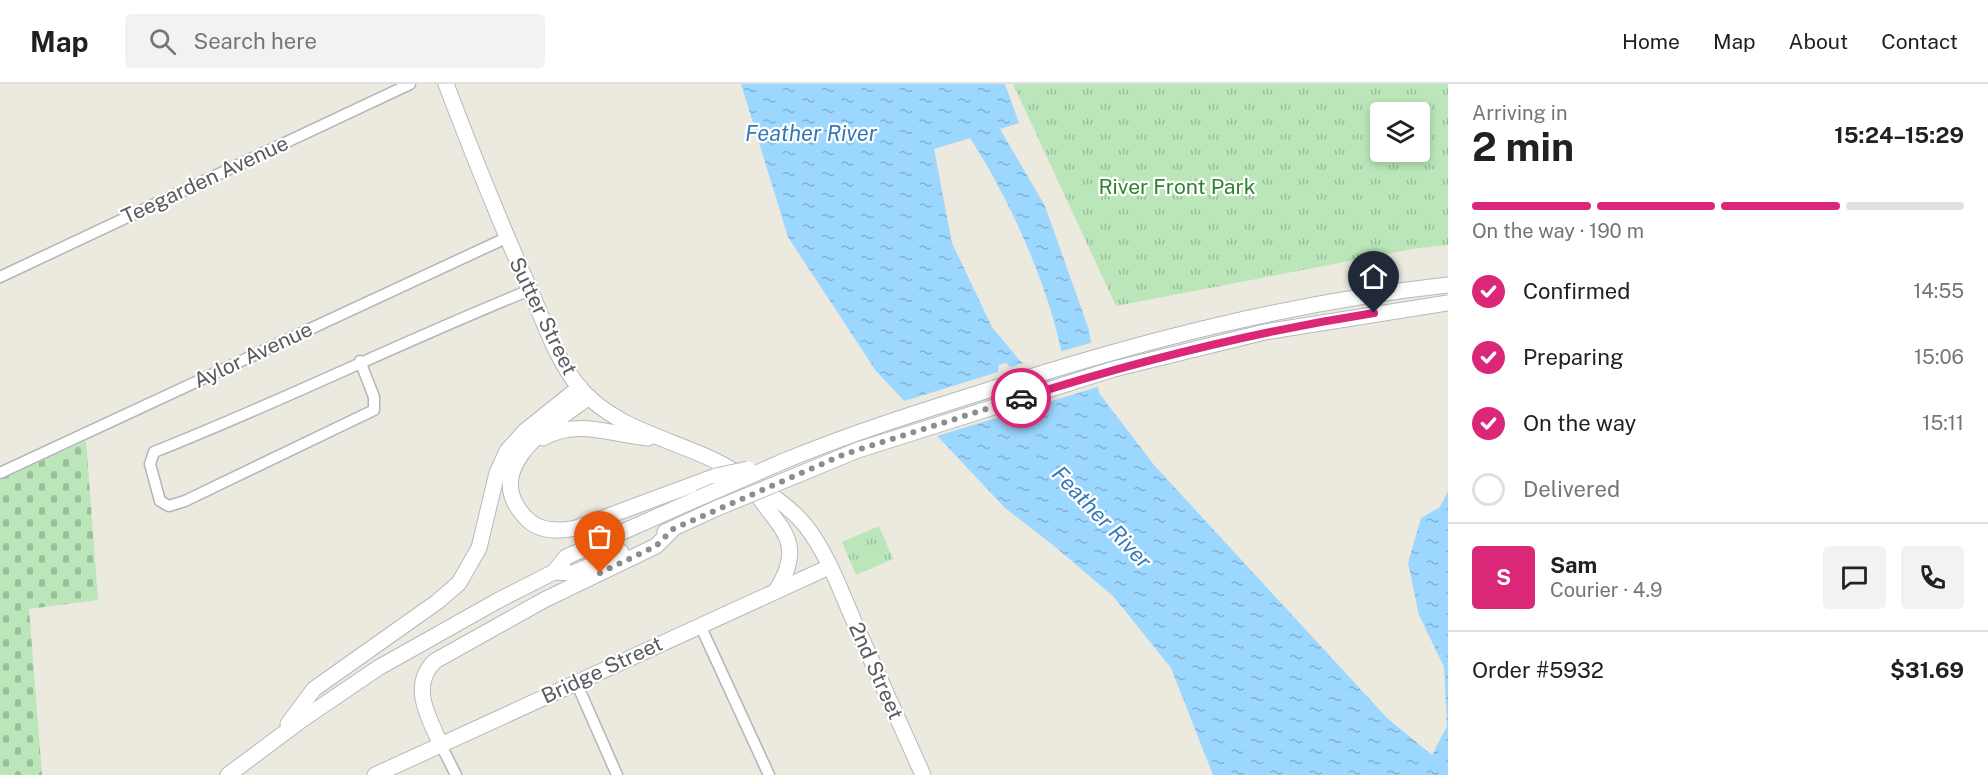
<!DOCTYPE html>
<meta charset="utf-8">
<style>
body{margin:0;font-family:"Public Sans",sans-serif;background:#f2f2f2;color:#202124;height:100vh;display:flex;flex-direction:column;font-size:22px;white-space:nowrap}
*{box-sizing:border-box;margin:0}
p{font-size:20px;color:#757577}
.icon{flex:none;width:33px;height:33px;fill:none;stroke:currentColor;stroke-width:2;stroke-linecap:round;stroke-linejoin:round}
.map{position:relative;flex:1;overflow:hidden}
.sheet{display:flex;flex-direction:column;background:#fff;width:540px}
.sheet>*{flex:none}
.buttons{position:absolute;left:1370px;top:18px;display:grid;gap:12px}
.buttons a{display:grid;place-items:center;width:60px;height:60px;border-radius:6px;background:#fff;box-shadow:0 3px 9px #0003;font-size:30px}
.pin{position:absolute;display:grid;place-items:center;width:51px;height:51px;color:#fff;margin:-62px -26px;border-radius:50% 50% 50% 0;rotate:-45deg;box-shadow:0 0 6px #0007}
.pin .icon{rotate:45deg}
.courier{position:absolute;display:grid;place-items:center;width:60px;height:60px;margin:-30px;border:4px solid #db2777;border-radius:50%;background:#fff;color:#222;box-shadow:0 2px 8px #0007}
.head em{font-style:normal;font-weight:700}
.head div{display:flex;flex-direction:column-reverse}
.head{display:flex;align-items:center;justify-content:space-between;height:102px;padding:0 24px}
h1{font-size:39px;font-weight:700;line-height:45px}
.bar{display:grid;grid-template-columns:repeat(4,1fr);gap:9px 6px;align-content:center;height:72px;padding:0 24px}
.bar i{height:8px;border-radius:4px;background:#e0e0e0}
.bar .current{background:#db2777}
.bar p{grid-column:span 4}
.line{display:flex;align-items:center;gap:15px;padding:0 24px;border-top:2px solid #e0e0e0}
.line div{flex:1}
.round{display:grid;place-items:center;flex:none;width:63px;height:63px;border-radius:6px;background:#f2f2f2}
ol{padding:0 24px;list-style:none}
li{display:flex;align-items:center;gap:18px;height:66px}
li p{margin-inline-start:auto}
li .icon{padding:6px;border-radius:50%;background:#db2777;color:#fff;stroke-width:4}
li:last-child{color:#757577}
li i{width:33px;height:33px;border:3px solid #e0e0e0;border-radius:50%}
header{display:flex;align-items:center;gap:36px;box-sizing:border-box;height:84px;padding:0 30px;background:#fff;border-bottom:2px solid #e0e0e0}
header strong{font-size:28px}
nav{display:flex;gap:33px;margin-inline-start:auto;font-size:21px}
.search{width:420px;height:54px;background:#f2f2f2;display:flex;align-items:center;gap:15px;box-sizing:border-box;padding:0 21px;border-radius:6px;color:#757577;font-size:22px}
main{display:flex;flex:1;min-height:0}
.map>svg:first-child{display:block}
.cemetery{fill:url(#cemetery-stones)}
.park{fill:url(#park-tufts);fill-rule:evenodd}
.water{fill:url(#water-ripples);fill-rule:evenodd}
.pier{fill:#ece9df}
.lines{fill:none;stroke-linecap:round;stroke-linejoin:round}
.street-casing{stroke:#b2b6bb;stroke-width:13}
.secondary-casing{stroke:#b5b9bf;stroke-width:17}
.street{stroke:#fff;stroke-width:10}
.secondary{stroke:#fff;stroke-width:15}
.secondary-bridge-casing{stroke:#b5b9bf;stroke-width:17;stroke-linecap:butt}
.secondary-bridge{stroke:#fff;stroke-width:15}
.done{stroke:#8c8d8d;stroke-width:6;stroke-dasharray:0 10.8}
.route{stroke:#db2777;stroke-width:8}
.labels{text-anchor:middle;stroke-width:4.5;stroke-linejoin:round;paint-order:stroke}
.street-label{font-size:21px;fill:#585c61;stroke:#fff}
.park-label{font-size:21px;fill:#2e822f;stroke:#fff}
.water-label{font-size:22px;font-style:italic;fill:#3578b6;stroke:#fff}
</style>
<header>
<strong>Map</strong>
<div class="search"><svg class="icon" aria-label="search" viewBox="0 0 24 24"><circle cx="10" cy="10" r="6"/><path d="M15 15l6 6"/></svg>Search here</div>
<nav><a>Home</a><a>Map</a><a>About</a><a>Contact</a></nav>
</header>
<main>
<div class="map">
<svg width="1448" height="691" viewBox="0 0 1448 691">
<defs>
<pattern id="cemetery-stones" width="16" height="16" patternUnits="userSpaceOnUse" patternTransform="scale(1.5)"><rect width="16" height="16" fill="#bae6b9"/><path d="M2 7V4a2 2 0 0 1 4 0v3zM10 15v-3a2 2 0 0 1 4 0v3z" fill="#9abe9a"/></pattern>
<pattern id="park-tufts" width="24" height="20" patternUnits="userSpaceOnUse" patternTransform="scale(1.5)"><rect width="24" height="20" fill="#bae6b9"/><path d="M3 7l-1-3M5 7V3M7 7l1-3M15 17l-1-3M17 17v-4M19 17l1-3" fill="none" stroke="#9abe9a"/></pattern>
<pattern id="water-ripples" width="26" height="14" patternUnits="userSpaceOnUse" patternTransform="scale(1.5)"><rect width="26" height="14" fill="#9cd7ff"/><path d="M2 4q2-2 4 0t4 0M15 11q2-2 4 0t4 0" fill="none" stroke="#82b2d2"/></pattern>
</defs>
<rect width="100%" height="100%" fill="#ece9df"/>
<path class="cemetery" d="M 86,357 L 98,516 L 29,525 L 42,691 L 0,691 L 0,396 Z"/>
<g class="park">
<path d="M 1013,0 L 1448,0 L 1448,161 L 1412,165 L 1116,222 ZM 1419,28 L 1419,68 L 1380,68 L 1380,28 Z"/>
<path d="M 879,442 L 893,475 L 856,491 L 842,458 Z"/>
</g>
<path class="water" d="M 741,0 L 1005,0 L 1019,39 L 1000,45 L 1045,122 L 1089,246 L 1099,309 L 1154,381 L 1387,634 L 1432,671 L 1447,642 L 1444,583 L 1419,531 L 1408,479 L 1421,434 L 1440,423 L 1448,407 L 1448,691 L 1213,691 L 1171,584 L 1114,513 L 1053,461 L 1005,424 L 876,287 L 788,153 ZM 970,54 C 1010,115 1052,209 1064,281 L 1045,293 L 1020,277 L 992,243 L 952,159 L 934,65 Z"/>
<path class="pier" d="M 1094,258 L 1101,302 L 934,353 L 901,318 L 998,288 L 999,281 L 1006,279 L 1010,283 L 1027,278 L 1046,290 L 1061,280 L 1059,268 Z"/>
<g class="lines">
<defs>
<g id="street">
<path d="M 0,193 L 410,0"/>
<path d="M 360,277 L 374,313 L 374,326 L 185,417 L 169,422 L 160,417 L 150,380 L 154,368 C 281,318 403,257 530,206"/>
<path d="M 0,389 L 506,154"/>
<path d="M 700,541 L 769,691"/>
<path d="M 576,598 L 617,691"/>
<path d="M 441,661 L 456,691"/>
</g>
<g id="secondary">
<path d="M 446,0 C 473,71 501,141 532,210 C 545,241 557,276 579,303 C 620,351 686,356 737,389 C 760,404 787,419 805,441 C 828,470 841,508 856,542 C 878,592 901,641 923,691"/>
<path d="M 589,313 C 556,338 478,382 525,433 C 538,448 557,448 576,444 L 716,392"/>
<path d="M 543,354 C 577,334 613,351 648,354"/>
<path d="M 784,377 C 854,348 925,326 998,303 C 1145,256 1293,218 1448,201"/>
<path d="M 751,400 C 773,442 810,453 776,507"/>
<path d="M 665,448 L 715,425"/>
<path d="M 554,488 L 573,489 L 621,468"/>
<path d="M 288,640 L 314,605 L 437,518 L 459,499 L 479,464 L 497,389 L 507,367 L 525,347 L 580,303"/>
<path d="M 441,661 C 429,634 409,602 435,577 L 544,516 L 656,462 L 673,445"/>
<path d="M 228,691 L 303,635 L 378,584 L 499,516 L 554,488 L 566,473 L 699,414"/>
<path d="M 375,691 L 829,483"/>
</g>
</defs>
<use href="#street" class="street-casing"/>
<use href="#secondary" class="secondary-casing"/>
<use href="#street" class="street"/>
<use href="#secondary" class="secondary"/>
<defs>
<g id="secondary-bridge">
<path d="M 716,392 L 748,385"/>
<path d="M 699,414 L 784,377"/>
<path d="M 715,425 L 858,366 L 1114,285 L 1265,248 L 1448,219"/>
</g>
</defs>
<use href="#secondary-bridge" class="secondary-bridge-casing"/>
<use href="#secondary-bridge" class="secondary-bridge"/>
</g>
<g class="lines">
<path class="done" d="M 600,489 L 656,462 L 673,445 L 845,370 L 1021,314"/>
<path class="route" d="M 1021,314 C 1137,277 1253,248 1374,229"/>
</g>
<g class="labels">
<g class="street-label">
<text transform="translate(205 96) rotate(-25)" y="7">Teegarden Avenue</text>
<text transform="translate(543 232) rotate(64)" y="7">Sutter Street</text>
<text transform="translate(253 271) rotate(-25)" y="7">Aylor Avenue</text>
<text transform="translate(602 586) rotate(-25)" y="7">Bridge Street</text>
<text transform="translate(876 587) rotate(66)" y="7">2nd Street</text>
</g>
<g class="park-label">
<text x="1177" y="110">River Front Park</text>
</g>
<g class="water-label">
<text x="811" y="57">Feather River</text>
<text transform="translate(1102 433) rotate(46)" y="8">Feather River</text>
</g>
</g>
</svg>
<div class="buttons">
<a><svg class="icon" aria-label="layers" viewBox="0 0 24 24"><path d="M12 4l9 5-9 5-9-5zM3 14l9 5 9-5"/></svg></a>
</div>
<div class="pin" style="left:600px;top:489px;background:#ea580c"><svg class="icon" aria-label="bag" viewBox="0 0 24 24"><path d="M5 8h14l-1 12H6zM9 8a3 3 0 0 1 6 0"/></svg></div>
<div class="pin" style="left:1374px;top:229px;background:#1f2937"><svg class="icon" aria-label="home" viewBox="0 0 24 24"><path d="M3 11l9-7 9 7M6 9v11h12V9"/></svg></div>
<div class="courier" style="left:1021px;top:314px"><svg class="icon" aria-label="car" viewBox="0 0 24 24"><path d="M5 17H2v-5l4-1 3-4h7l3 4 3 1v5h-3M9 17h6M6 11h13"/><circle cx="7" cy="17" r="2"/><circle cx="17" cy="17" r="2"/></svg></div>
</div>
<section class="sheet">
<div class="head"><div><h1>2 min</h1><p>Arriving in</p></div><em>15:24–15:29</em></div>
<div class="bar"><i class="current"></i><i class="current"></i><i class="current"></i><i></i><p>On the way · 190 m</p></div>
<ol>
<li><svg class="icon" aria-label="check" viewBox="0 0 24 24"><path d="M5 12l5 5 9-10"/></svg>Confirmed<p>14:55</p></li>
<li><svg class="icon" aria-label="check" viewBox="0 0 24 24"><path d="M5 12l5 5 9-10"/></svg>Preparing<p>15:06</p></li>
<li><svg class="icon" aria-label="check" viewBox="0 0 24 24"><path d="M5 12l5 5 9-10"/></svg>On the way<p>15:11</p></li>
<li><i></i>Delivered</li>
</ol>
<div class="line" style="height:108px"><b class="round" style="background:#db2777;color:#fff">S</b><div><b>Sam</b><p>Courier · 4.9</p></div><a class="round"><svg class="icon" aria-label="chat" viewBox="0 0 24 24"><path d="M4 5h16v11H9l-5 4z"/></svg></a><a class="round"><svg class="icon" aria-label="phone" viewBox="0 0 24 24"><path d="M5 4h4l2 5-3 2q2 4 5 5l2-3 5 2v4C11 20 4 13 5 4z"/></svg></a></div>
<div class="line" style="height:78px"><div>Order #5932</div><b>$31.69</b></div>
</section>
</main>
